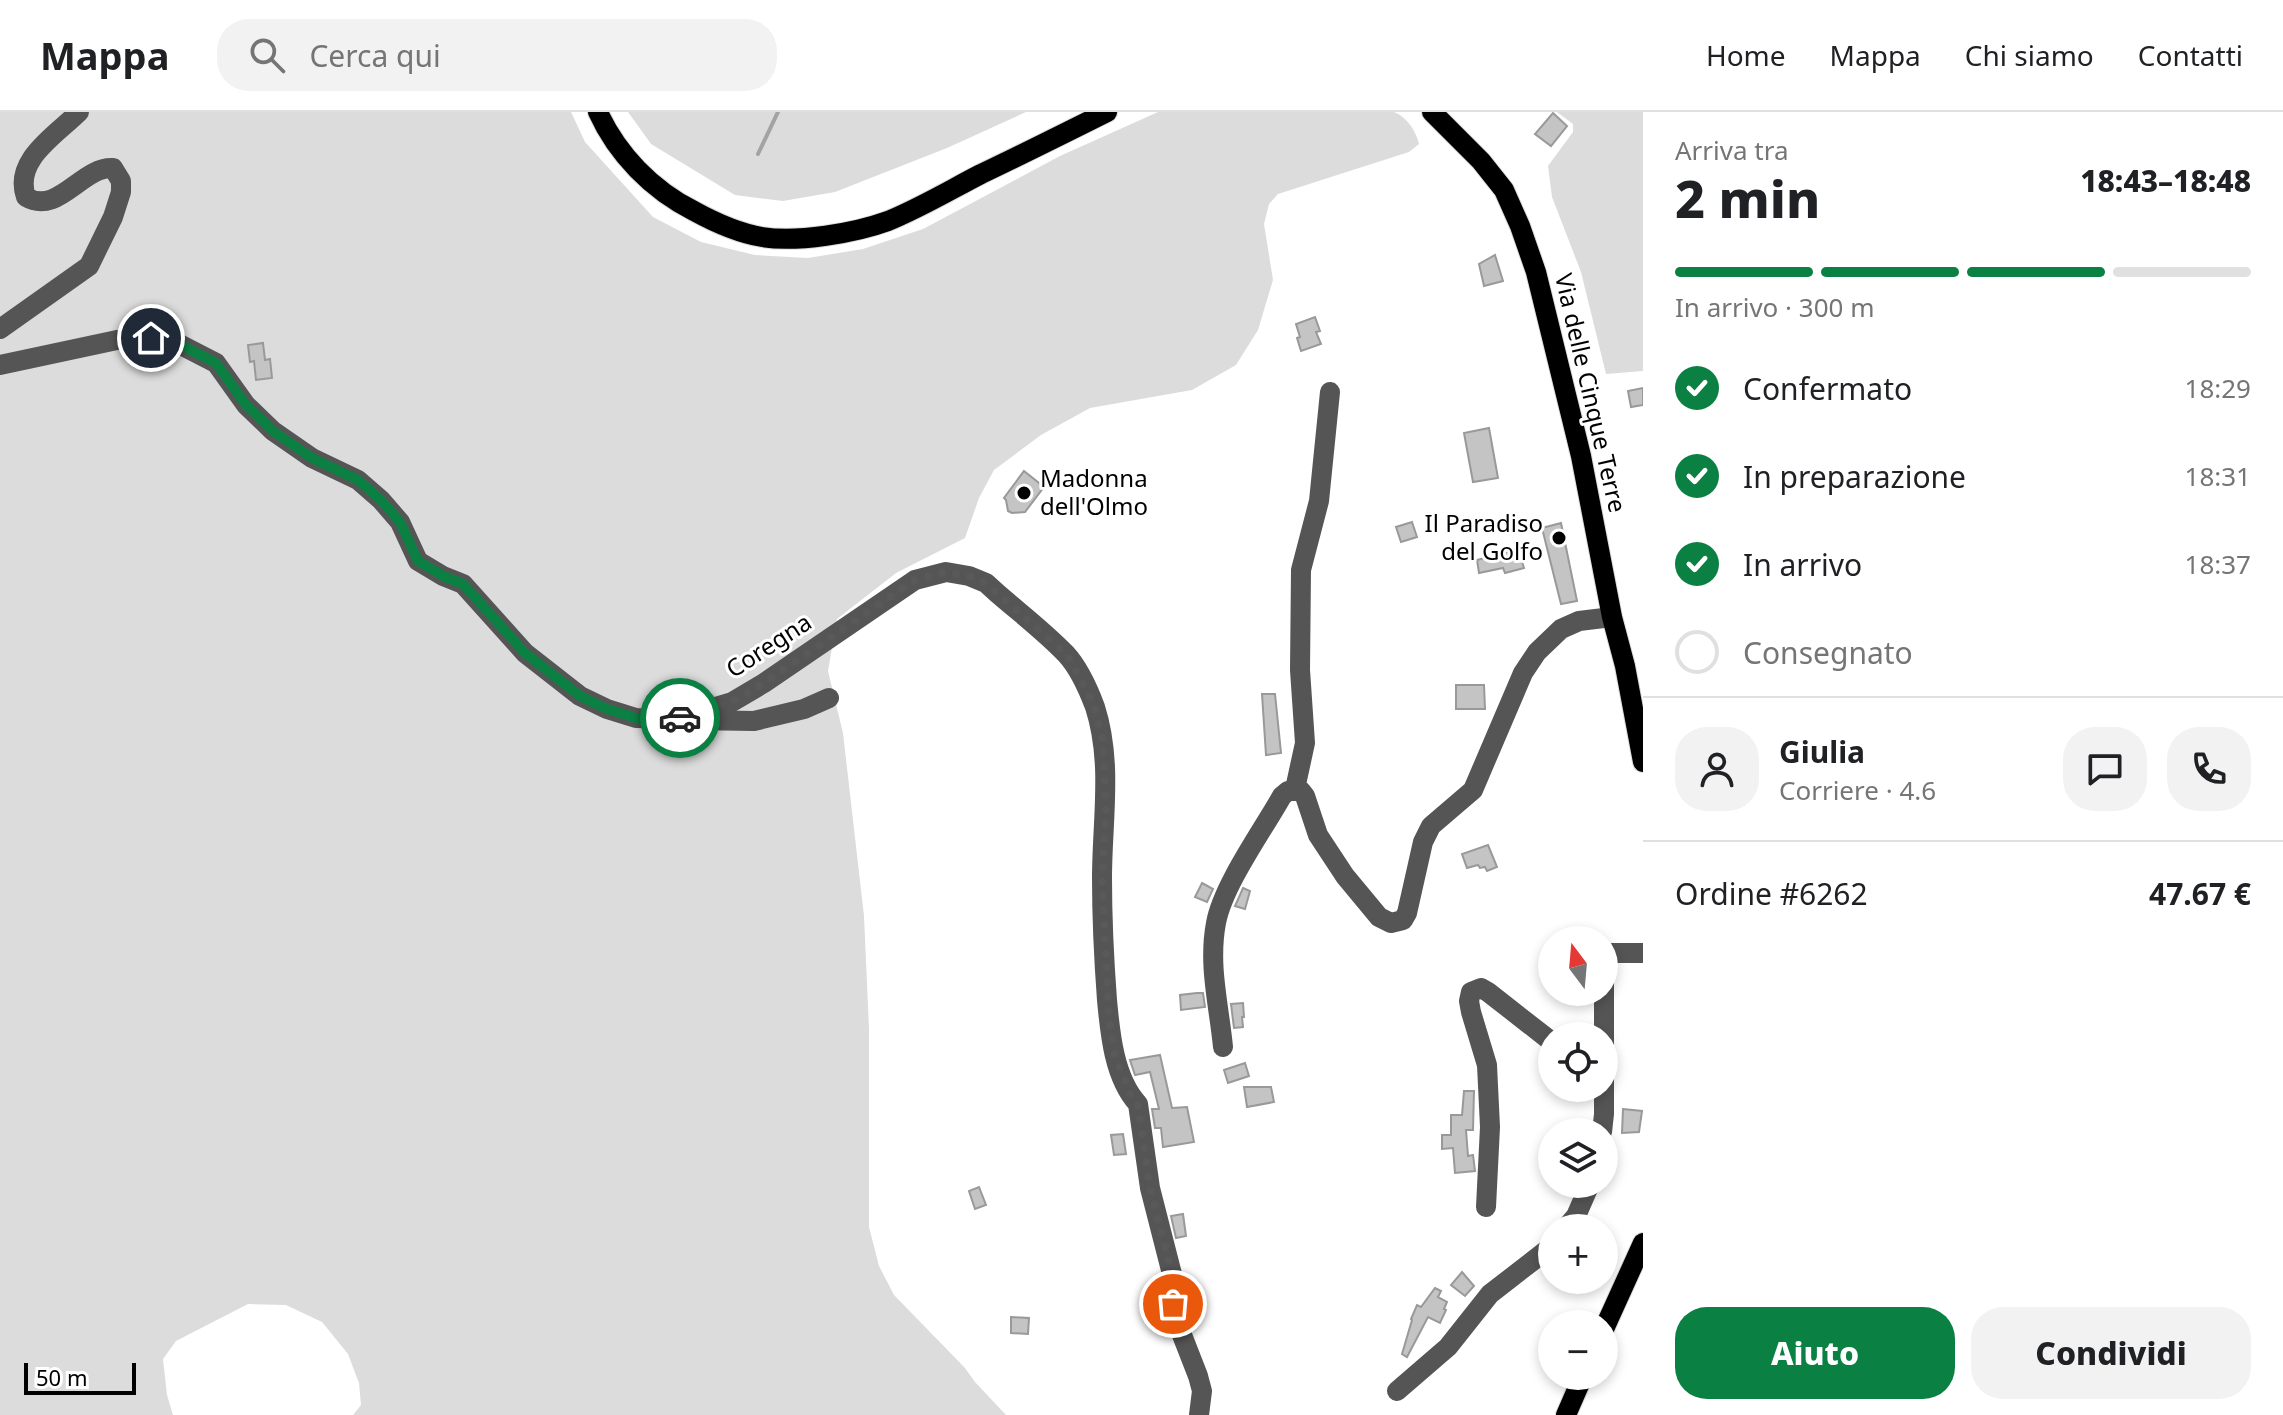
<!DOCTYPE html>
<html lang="it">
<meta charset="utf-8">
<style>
body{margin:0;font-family:"Noto Sans",sans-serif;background:#f2f2f2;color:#202124;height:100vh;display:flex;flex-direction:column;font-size:30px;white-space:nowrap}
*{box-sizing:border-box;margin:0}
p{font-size:26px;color:#757577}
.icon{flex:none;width:44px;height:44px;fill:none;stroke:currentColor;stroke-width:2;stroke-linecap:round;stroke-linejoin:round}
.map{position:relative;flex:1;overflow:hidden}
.panel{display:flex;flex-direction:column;background:#fff;width:640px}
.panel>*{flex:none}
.needle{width:52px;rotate:344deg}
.fabs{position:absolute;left:1538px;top:814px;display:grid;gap:16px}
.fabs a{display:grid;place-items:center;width:80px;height:80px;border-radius:50%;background:#fff;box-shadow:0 4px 12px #0003;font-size:40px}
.scale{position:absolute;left:24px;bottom:20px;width:112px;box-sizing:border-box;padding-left:8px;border:4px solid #000;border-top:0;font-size:22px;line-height:28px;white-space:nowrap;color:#000;-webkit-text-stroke:6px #fff;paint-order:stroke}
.pin{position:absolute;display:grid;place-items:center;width:68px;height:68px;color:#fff;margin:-34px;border:4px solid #fff;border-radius:50%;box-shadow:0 2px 8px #0007}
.courier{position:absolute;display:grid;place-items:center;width:80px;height:80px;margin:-40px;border:6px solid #0b8043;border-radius:50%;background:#fff;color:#222;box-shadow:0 2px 10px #0007}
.summary em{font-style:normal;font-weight:800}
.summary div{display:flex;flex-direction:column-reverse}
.summary{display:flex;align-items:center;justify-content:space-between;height:136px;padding:0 32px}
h1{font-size:52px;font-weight:800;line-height:60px}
.bar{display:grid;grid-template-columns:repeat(4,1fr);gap:12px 8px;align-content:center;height:96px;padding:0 32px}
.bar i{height:10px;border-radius:6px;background:#e0e0e0}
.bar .active{background:#0b8043}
.bar p{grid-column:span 4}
.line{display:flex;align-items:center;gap:20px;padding:0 32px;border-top:2px solid #e0e0e0}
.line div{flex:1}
.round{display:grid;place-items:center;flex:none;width:84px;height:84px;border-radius:32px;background:#f2f2f2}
ol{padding:0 32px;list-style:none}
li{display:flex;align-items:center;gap:24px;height:88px}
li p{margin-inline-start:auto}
li .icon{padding:8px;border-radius:50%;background:#0b8043;color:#fff;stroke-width:4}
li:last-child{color:#757577}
li i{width:44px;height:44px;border:4px solid #e0e0e0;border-radius:50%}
.cta{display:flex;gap:16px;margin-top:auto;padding:16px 32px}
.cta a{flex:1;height:92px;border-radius:32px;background:#0b8043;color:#fff;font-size:32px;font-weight:800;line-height:92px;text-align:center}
.cta a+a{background:#f2f2f2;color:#202124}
header{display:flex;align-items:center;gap:48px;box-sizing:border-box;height:112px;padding:0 40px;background:#fff;border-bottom:2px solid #e0e0e0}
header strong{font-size:38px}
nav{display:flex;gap:44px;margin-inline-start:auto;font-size:28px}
.search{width:560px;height:72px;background:#f2f2f2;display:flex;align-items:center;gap:20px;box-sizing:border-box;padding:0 28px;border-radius:32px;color:#757577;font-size:30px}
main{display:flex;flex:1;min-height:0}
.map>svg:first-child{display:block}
.green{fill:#dcdcdc}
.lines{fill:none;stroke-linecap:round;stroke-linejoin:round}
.stream{stroke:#a3a3a3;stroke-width:4}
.building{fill:#c4c4c4;stroke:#999;stroke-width:2}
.major-casing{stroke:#dbdbdb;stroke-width:22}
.minor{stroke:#555;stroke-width:20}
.major{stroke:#000;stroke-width:20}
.done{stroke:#595959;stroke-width:8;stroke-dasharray:0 14.4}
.route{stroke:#0b8043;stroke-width:10}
.poi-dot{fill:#000;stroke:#fff;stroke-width:3}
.labels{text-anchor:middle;stroke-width:6;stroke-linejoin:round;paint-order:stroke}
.street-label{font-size:24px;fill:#000;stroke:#fff}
.poi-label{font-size:24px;fill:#000;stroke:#fff;text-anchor:start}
</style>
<header>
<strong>Mappa</strong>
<div class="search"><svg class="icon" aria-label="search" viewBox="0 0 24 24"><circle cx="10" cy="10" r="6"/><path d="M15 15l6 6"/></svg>Cerca qui</div>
<nav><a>Home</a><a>Mappa</a><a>Chi siamo</a><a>Contatti</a></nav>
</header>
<main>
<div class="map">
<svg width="1643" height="1303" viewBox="0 0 1643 1303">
<rect width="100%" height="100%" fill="#fff"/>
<g class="green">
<path d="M 0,0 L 571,0 L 585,30 L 653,105 L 701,130 L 755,143 L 808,146 L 863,137 L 923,117 L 1060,44 L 1158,0 L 1394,0 C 1407,5 1416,19 1419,32 L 1409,40 L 1278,82 L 1269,92 L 1264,112 L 1273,168 L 1258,218 L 1236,253 L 1192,278 L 1090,296 L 1041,323 L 994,358 L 979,386 L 965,426 L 896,461 L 837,507 L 828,559 L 843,621 L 864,804 L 869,917 L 869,1115 L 879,1154 L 894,1183 L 965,1256 L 975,1270 L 1006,1303 L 353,1303 L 361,1293 L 359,1271 L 348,1242 L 322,1210 L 286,1193 L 248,1192 L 176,1229 L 163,1247 L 167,1283 L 173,1303 L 0,1303 Z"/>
<path d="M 628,0 L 1026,0 L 947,36 L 835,80 L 783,89 L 735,83 L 651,32 Z"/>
<path d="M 1557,0 L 1643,0 L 1643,259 L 1606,262 L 1581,160 L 1552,85 L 1548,54 L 1573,20 L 1573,12 Z"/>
</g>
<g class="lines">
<path class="stream" d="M 758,42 L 778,0"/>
</g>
<g class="building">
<path d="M 1553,1 L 1567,14 L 1551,34 L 1535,22 Z"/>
<path d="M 1495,143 L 1503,169 L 1484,174 L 1479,152 Z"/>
<path d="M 1315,205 L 1320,219 L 1316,220 L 1321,232 L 1301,239 L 1297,226 L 1300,225 L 1296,212 Z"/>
<path d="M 263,231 L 265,248 L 270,247 L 272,266 L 256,268 L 254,249 L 250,250 L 248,233 Z"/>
<path d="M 1643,276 L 1643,293 L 1631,295 L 1628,279 Z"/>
<path d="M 1489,316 L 1498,366 L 1473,370 L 1464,321 Z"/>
<path d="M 1024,359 L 1044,375 L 1025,400 L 1012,401 L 1008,399 L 1006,388 L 1004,386 Z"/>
<path d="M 1412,410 L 1417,425 L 1401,430 L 1396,415 Z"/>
<path d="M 1561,411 L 1577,489 L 1561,492 L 1542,416 Z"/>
<path d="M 1518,437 L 1524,456 L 1505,461 L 1503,456 L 1479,461 L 1477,448 Z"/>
<path d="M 1456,573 L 1484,573 L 1485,597 L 1456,597 Z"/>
<path d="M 1262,582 L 1275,582 L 1281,641 L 1266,643 Z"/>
<path d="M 1488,733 L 1497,755 L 1487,759 L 1485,755 L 1480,756 L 1478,753 L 1467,756 L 1462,742 Z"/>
<path d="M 1202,771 L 1213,777 L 1207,790 L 1195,785 Z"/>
<path d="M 1243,776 L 1250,779 L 1245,797 L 1235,794 Z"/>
<path d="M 1197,881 L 1203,881 L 1205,895 L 1181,898 L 1180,883 Z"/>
<path d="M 1243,891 L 1244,905 L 1242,905 L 1243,915 L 1234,916 L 1231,892 Z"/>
<path d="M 1160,943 L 1172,996 L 1187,995 L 1194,1030 L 1163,1035 L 1161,1016 L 1155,1016 L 1152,997 L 1159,997 L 1150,960 L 1135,963 L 1130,948 Z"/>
<path d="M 1245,951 L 1249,964 L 1228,971 L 1224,958 Z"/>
<path d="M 1244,975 L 1271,975 L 1274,990 L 1247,995 Z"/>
<path d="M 1464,979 L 1474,979 L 1473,1018 L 1466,1018 L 1468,1044 L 1473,1043 L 1475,1059 L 1455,1061 L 1453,1036 L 1442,1037 L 1442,1023 L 1451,1023 L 1451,1003 L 1462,1003 Z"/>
<path d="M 1623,997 L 1642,999 L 1639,1020 L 1622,1021 Z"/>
<path d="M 1123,1022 L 1126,1042 L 1114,1043 L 1111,1023 Z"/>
<path d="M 979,1075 L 986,1093 L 975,1097 L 969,1079 Z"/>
<path d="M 1183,1102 L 1186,1124 L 1176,1126 L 1171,1104 Z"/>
<path d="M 1462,1160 L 1474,1174 L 1465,1184 L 1451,1173 Z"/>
<path d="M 1435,1176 L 1441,1179 L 1438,1185 L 1447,1190 L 1444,1197 L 1446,1198 L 1440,1211 L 1428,1205 L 1407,1245 L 1402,1242 L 1412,1208 L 1411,1207 L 1417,1193 L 1421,1195 Z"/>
<path d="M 1011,1205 L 1029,1206 L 1028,1222 L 1011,1221 Z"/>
</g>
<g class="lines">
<defs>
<g id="major">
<path d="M 598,0 C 617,42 652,78 694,99 C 714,110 738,121 762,125 C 797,131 855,121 888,109 C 920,96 950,78 981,62 C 1023,42 1065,21 1107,0"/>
<path d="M 1432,0 L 1481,49 L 1504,78 L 1520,114 L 1536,160 L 1581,344 L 1612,505 L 1625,554 L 1643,650"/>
<path d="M 1604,1217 L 1643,1131"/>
<path d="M 1566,1303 L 1583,1264"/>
</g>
</defs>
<use href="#major" class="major-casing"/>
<g class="minor">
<path d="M 0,217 L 89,154 L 113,105 L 121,80 L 121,69 L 113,56 C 82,54 58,104 26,85 C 13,48 56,23 79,0"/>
<path d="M 0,253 L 117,228 L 151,226 L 179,232 L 216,251 L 246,293 L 273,319 L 312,346 L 358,368 L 381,388 L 400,410 L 418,449 L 443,464 L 463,472 L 525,541 L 580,584 L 607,597 L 636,606 L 675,607 L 732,590 L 764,571 L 915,468 L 946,460 L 969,464 L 986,471 L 997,481 C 1020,501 1045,520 1066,542 C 1078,555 1089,579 1095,595 C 1113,651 1102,709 1102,766 C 1102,806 1104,848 1107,888 C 1110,921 1114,966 1138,992 L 1150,1076 L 1173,1166 L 1175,1205 L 1198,1264 L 1202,1279 L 1199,1303"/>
<path d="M 691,608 L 754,609 L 804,597 L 829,586"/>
<path d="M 1295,677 L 1305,631 L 1300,558 L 1301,458 L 1319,389 L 1330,280"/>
<path d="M 1223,935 C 1219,893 1208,853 1216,811 C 1223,773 1263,718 1282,684 L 1288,679 L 1301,679 L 1305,684 L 1318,723 L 1345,764 L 1379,805 L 1391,811 L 1403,808 L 1407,801 L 1423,730 L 1431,714 L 1473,678 L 1523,561 L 1537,540 L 1561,517 L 1579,509 L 1612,505"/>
<path d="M 1602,1020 L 1604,1002 L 1604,852 L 1612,841 L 1643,841"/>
<path d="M 1486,1095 L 1490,1015 L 1487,953 L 1471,900 L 1469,889 L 1471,880 L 1481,876 L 1488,880 L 1552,930"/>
<path d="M 1566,1116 L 1576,1104 L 1590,1072"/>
<path d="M 1397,1279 L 1448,1235 L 1490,1182 L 1552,1134"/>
</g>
<use href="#major" class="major"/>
</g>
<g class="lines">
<path class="done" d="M 680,606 L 732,590 L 764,571 L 915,468 L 946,460 L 969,464 L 986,471 L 1068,544 L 1094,593 L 1102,624 L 1104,647 L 1106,696 L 1102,768 L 1109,908 L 1115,943 L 1132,986 L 1138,992 L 1150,1076 L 1173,1166 L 1173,1192"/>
<path class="route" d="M 151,226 L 179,232 L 216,251 L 246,293 L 273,319 L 312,346 L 358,368 L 381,388 L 400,410 L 418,449 L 443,464 L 463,472 L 525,541 L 580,584 L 607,597 L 636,606 L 680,606"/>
</g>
<g class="poi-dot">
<circle cx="1024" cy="381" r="8"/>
<circle cx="1559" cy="426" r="8"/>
</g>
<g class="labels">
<g class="street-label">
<text transform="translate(1590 281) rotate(77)" y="8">Via delle Cinque Terre</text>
<text transform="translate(769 534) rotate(-33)" y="8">Coregna</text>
</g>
<g class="poi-label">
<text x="1040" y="375">Madonna<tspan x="1040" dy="28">dell'Olmo</tspan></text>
<text x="1543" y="420" text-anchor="end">Il Paradiso<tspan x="1543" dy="28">del Golfo</tspan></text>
</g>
</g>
</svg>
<div class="fabs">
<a><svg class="needle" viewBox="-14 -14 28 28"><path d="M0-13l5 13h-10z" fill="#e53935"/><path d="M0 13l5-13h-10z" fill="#757577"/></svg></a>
<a><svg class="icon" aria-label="locate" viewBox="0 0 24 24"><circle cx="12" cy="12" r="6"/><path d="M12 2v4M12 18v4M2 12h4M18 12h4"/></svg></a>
<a><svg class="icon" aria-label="layers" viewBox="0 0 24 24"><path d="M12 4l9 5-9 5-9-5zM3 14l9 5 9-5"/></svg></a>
<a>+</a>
<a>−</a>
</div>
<div class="scale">50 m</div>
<div class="pin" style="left:1173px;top:1192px;background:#ea580c"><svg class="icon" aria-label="bag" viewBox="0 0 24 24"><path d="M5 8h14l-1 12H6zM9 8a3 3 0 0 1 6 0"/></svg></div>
<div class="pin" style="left:151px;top:226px;background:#1f2937"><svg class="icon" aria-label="home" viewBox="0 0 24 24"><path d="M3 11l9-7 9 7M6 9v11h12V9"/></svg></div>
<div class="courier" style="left:680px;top:606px"><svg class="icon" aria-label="car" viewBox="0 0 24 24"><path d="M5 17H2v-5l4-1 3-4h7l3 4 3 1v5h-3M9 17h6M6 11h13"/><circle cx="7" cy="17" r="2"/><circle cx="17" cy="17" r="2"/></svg></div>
</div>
<section class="panel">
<div class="summary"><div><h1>2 min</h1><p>Arriva tra</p></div><em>18:43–18:48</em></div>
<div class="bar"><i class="active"></i><i class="active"></i><i class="active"></i><i></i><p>In arrivo · 300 m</p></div>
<ol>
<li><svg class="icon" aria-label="check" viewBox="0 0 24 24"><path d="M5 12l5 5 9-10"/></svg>Confermato<p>18:29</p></li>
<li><svg class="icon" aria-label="check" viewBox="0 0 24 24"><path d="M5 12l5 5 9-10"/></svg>In preparazione<p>18:31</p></li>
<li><svg class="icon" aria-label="check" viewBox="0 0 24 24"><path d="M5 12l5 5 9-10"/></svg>In arrivo<p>18:37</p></li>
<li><i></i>Consegnato</li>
</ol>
<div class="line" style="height:144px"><a class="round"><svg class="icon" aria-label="person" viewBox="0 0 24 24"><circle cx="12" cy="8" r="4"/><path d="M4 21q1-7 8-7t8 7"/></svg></a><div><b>Giulia</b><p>Corriere · 4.6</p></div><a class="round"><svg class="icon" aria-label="chat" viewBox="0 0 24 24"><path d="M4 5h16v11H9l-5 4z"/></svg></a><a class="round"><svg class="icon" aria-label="phone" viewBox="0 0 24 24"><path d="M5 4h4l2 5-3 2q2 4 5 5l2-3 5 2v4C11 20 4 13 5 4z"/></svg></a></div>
<div class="line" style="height:104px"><div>Ordine #6262</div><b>47.67 €</b></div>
<div class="cta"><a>Aiuto</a><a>Condividi</a></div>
</section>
</main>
